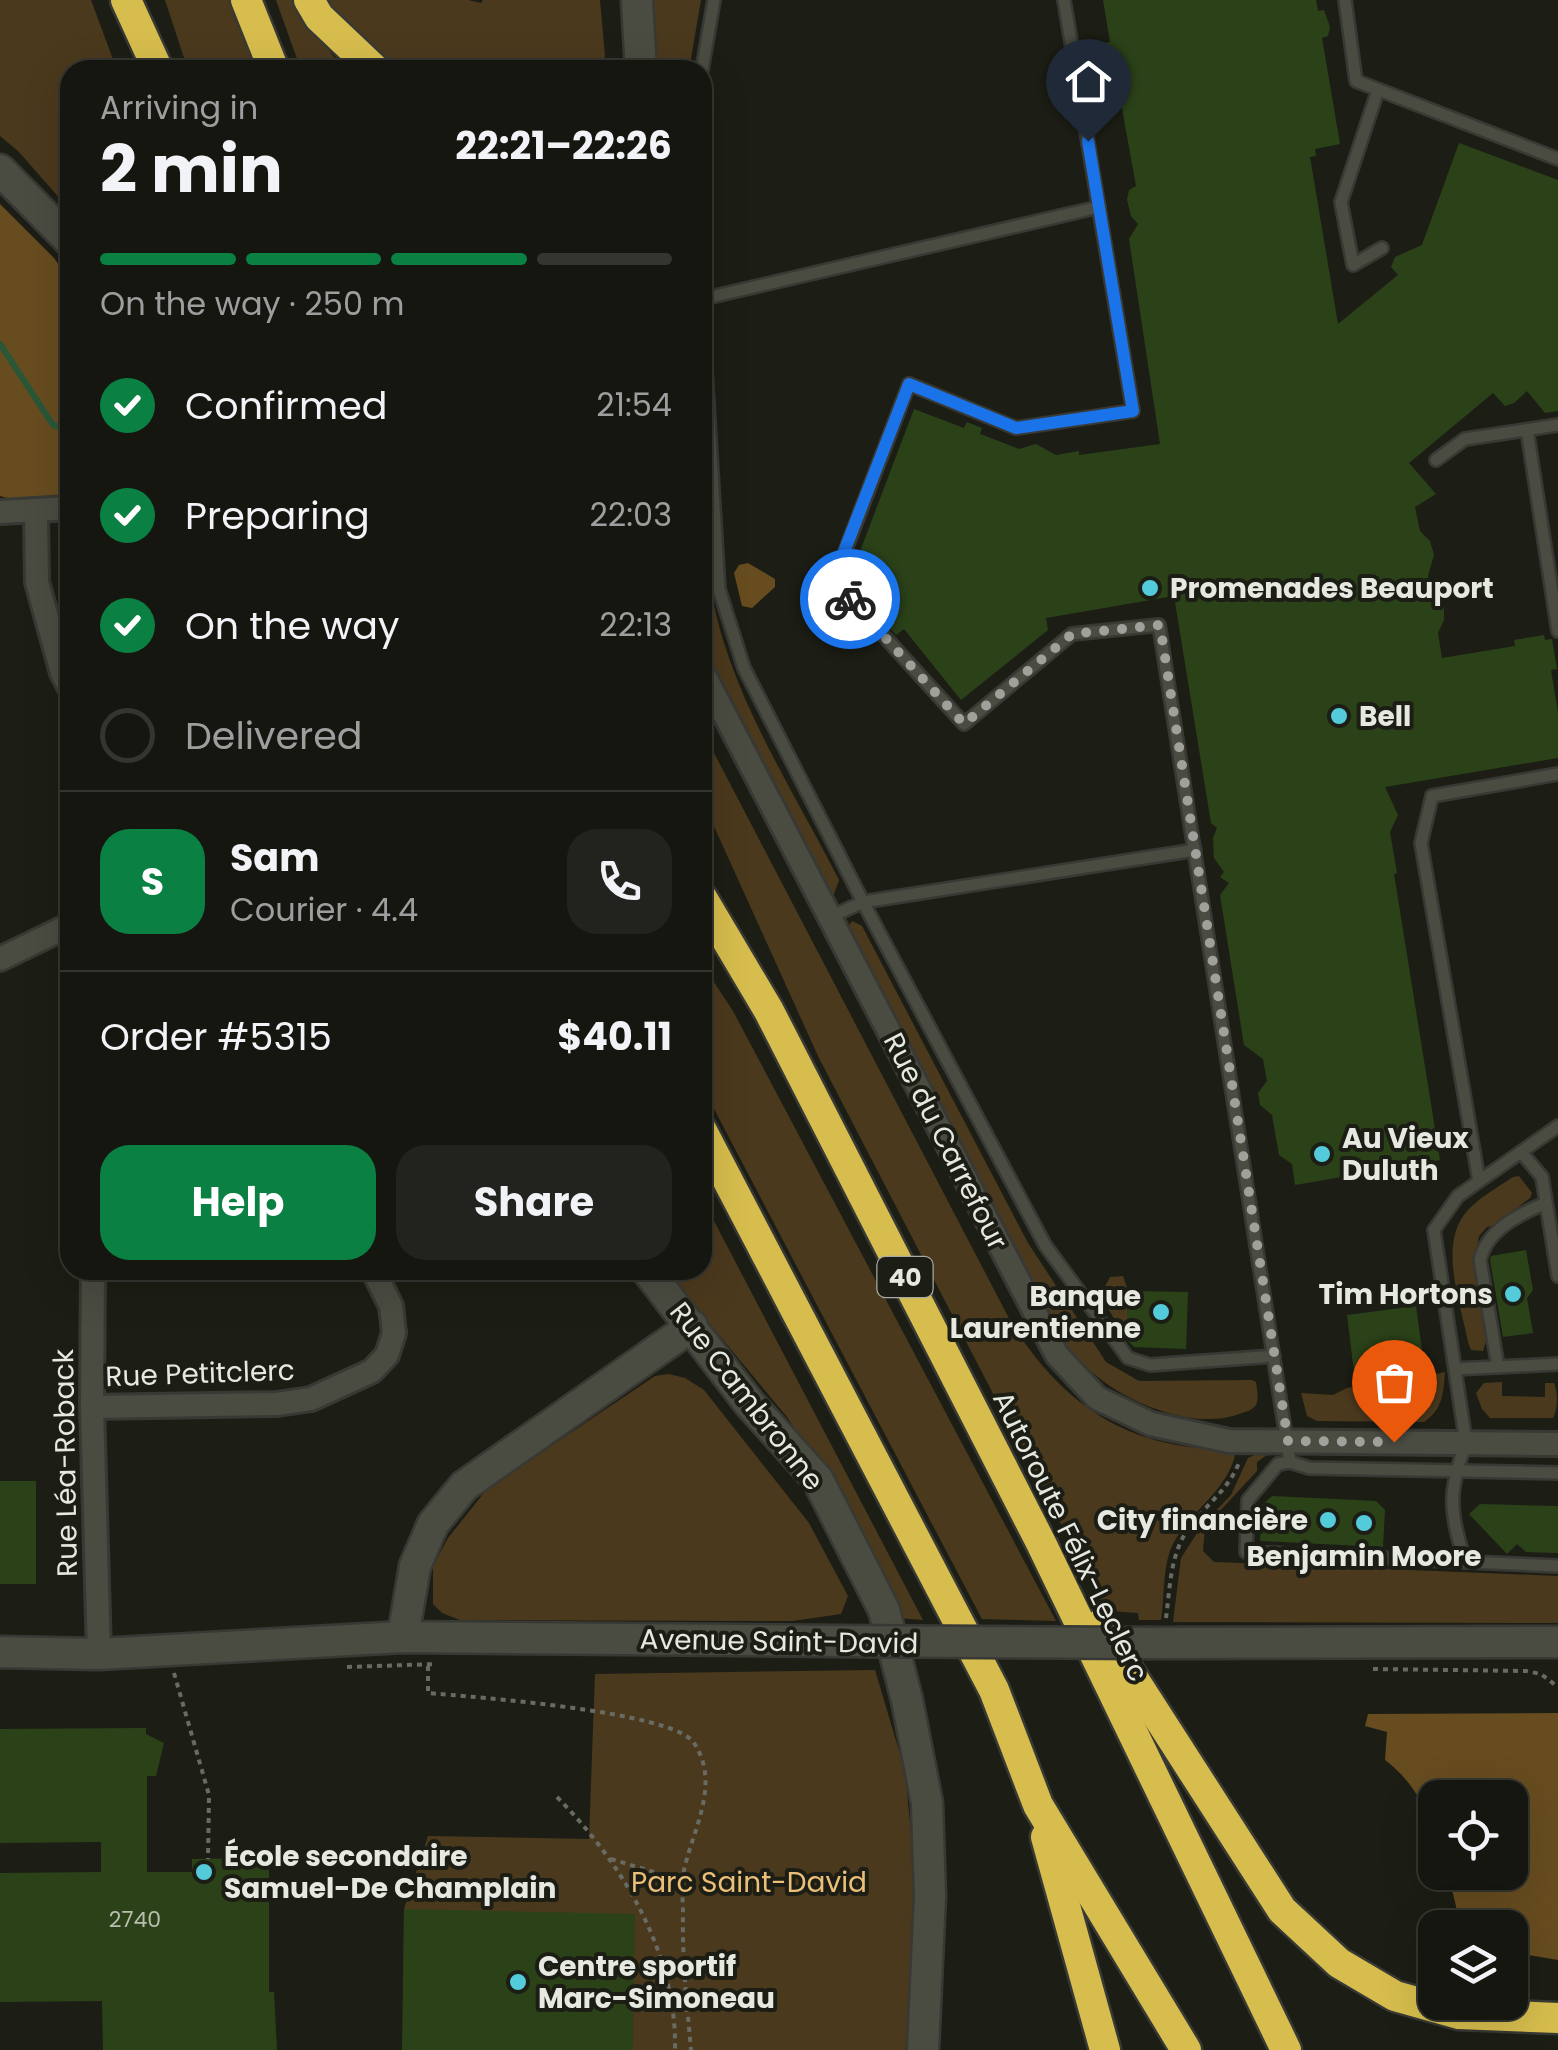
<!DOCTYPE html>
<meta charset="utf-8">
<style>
body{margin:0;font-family:Poppins,sans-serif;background:#22231e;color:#f1f3f6;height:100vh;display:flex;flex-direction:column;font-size:38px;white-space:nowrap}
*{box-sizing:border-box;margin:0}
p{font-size:32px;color:#9d9f9f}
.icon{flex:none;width:55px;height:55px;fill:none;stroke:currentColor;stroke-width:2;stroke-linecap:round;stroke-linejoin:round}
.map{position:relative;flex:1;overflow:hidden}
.panel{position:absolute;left:60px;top:60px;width:652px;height:1220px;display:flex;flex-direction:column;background:#151610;border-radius:30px;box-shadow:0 10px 40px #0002,0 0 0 2px #343530}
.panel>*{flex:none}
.tools{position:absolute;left:1418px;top:1780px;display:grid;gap:20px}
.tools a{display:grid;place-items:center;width:110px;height:110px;border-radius:20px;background:#151610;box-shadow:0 10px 40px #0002,0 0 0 2px #343530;font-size:50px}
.pin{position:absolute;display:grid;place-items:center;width:85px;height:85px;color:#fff;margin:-102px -42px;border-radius:50% 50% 50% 0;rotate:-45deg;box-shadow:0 0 10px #0007}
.pin .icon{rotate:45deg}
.courier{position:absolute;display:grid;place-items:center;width:100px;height:100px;margin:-50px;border:8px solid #1a73e8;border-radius:50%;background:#fff;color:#222;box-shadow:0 2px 12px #0007}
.overview em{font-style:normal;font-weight:700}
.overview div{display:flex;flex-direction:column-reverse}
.overview{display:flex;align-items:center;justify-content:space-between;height:170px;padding:0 40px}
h1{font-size:65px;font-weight:700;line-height:75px}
.bar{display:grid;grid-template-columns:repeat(4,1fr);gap:15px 10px;align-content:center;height:120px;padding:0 40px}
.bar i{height:12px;border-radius:8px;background:#343530}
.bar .current{background:#0b8043}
.bar p{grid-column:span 4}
.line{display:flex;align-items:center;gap:25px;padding:0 40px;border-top:2px solid #343530}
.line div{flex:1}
.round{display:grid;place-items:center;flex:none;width:105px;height:105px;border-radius:30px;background:#22231e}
ol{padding:0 40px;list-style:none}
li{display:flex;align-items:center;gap:30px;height:110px}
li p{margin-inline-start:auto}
li .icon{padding:10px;border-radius:50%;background:#0b8043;color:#fff;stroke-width:4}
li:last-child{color:#9d9f9f}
li i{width:55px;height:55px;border:5px solid #343530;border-radius:50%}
.button{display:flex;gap:20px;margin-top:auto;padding:20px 40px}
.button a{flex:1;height:115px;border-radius:30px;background:#0b8043;color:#fff;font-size:40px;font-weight:700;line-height:115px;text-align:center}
.button a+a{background:#22231e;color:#f1f3f6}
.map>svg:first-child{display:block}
.green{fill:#4b391d}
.forest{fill:#674c1f}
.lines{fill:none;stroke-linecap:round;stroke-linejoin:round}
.stream{stroke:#2a5738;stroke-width:6}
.building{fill:#2b4219}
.lane-casing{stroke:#383934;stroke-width:16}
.street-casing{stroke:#383934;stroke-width:28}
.secondary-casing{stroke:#383934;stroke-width:35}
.highway-casing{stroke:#383934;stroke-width:35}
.path{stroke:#696b63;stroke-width:4;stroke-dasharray:5 5;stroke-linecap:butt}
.lane{stroke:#4a4c42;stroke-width:11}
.street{stroke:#4a4c42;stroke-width:22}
.secondary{stroke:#4a4c42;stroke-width:30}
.highway{stroke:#d7bd4d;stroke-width:30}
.secondary-bridge-casing{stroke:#383934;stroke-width:35;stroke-linecap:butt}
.secondary-bridge{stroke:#4a4c42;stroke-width:30}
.done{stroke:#9fa19a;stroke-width:10;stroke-dasharray:0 18}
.route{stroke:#1a73e8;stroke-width:12}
.poi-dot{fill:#53cbdb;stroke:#1c1e15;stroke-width:4}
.labels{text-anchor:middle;stroke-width:8;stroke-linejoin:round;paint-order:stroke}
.number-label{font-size:22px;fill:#b7beb0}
.shield{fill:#1c1e15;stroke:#a9aba4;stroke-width:2.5}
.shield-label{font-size:25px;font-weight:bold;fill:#e6e8e2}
.poi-label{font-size:28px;font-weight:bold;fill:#e6e8e2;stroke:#1c1e15;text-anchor:start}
.street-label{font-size:28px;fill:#e6e8e2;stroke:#1c1e15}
.park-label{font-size:28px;fill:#ecbf79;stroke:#1c1e15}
</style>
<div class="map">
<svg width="1558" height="2050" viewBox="0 0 1558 2050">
<rect width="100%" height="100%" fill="#1c1e15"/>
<g class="green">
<path d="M 0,0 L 91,0 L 117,70 L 70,70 L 70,210 L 18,151 L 0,136 Z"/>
<path d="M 165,0 L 230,0 L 258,70 L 188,70 Z"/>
<path d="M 276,0 L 293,0 L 333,56 L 348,70 L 301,70 Z"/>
<path d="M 324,0 L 468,0 L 481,3 L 483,0 L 600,0 L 605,56 L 600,70 L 389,70 Z"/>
<path d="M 653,0 L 701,0 L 689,70 L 657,70 Z"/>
<path d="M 702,537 C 708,578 715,619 729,658 C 756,735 802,807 839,880 L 834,894 L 828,893 L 722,696 L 703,639 Z"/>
<path d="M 702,730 L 1013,1326 C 1069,1411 1132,1450 1236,1450 C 1230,1489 1192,1509 1174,1542 C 1162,1564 1165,1595 1161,1620 L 1139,1620 L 1138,1613 L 1112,1611 L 1114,1621 L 1111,1621 L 818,1056 L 703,802 Z"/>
<path d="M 852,921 L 862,926 L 1028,1243 L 1106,1362 L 1139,1381 L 1252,1380 L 1256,1382 C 1257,1389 1259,1399 1256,1405 C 1251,1412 1243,1412 1236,1415 C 1194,1429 1133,1405 1099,1378 C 1076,1360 1060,1338 1042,1316 L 845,932 Z"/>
<path d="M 702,964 L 733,1011 L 1056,1621 L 982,1619 L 703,1088 Z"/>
<path d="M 1519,1176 L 1532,1193 L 1530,1198 L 1493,1226 L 1487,1227 L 1479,1236 L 1475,1261 L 1486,1341 L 1483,1351 L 1471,1350 L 1468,1342 C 1461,1304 1437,1243 1468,1210 C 1480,1197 1498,1187 1513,1177 Z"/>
<path d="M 703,1200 L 923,1620 L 897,1618 L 825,1474 L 787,1417 L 665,1270 L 702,1270 Z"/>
<path d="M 1123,1276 L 1128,1291 L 1127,1339 L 1100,1296 L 1110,1277 Z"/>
<path d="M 1445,1372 C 1443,1394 1443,1409 1424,1422 L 1317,1421 L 1307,1416 L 1301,1393 L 1333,1395 L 1347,1388 L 1362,1385 L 1363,1391 L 1405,1386 L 1405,1381 Z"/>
<path d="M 669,1374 L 685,1378 L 704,1390 L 809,1523 L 848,1596 L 841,1614 L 792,1621 L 460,1620 L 442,1613 L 433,1604 L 433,1566 L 448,1538 L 487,1489 L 655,1376 Z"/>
<path d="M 1502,1382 L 1502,1396 L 1545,1397 L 1545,1383 L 1554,1383 C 1558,1392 1558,1409 1553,1418 L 1490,1418 L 1482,1409 L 1476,1393 L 1484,1383 Z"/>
<path d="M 1266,1450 L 1271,1452 L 1257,1462 L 1257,1471 L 1205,1527 L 1203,1551 L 1214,1562 L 1558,1576 L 1558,1623 L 1173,1622 L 1181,1558 L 1203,1524 L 1231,1495 L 1248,1458 Z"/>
<path d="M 875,1670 L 905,1771 L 915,1876 L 912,2050 L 403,2050 L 404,1909 L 428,1836 L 589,1839 L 595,1674 Z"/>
</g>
<g class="forest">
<path d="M 0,204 L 54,258 L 70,281 L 70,493 L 18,501 L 0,496 Z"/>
<path d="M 748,563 L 775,579 L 775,587 L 752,608 L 742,606 L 734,573 L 739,565 Z"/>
<path d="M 1558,1713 L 1558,1960 L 1510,1952 L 1510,1928 L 1461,1927 L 1448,1873 L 1510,1872 L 1510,1798 L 1435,1798 L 1435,1831 C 1424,1803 1409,1778 1385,1760 L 1387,1732 L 1365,1726 L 1368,1714 Z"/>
</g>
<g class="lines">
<path class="stream" d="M 0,344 L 53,425 L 70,429"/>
</g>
<g class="building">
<path d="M 1103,0 L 1316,0 L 1318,11 L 1324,10 L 1330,27 L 1328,36 L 1322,38 L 1340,144 L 1315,149 L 1316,156 L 1310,157 L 1338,324 L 1398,275 L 1391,267 L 1395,257 L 1422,245 L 1459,143 L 1558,180 L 1558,411 L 1545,413 L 1527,391 L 1514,403 L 1505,406 L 1493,393 L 1409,463 L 1436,494 L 1415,507 L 1420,531 L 1430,541 L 1434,555 L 1428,576 L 1431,591 L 1444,605 L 1444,620 L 1438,633 L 1442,658 L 1515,646 L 1514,640 L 1544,635 L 1545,640 L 1552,639 L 1557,669 L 1551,670 L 1558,713 L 1558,758 L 1385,787 L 1398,815 L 1390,832 L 1397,873 L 1394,874 L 1440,1160 L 1295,1185 L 1292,1164 L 1279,1155 L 1272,1115 L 1260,1105 L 1258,1093 L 1267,1081 L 1263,1059 L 1244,1045 L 1220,895 L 1229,883 L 1220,877 L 1224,872 L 1214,858 L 1213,838 L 1217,828 L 1211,823 L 1174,596 L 1046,618 L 1048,630 L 961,700 L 904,629 L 896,635 L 871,608 L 880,600 L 863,580 L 859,554 L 914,409 L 964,428 L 967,422 L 982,428 L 980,434 L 1019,449 L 1036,444 L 1056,455 L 1079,451 L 1079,455 L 1160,444 L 1129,239 L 1138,224 L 1131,216 L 1127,200 L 1129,190 L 1136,186 L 1119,92 L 1114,93 L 1107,55 L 1105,43 L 1110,42 Z"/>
<path d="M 1526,1250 L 1533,1290 L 1527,1298 L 1533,1333 L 1503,1337 L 1490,1260 L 1491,1256 Z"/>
<path d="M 1128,1291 L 1188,1292 L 1186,1349 L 1134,1347 L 1126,1339 Z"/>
<path d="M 1416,1306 L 1424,1365 L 1383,1371 L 1384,1376 L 1355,1380 L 1347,1315 Z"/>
<rect x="0" y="1481" width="36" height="103"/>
<path d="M 1272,1496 L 1376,1501 L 1385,1510 L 1383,1547 L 1260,1541 L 1262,1505 Z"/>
<path d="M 1480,1504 L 1558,1506 L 1558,1553 L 1526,1552 L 1517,1544 L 1507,1554 L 1469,1514 Z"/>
<path d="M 146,1728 L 146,1734 L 164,1743 L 156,1776 L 147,1776 L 147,1872 L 192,1872 L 192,1859 L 269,1858 L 269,1992 L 274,1992 L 277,2050 L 103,2050 L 102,2001 L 0,2002 L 0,1873 L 101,1872 L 101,1842 L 0,1843 L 0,1729 Z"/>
<path d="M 404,1909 L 635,1914 L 633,2050 L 402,2050 Z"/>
</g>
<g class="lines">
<defs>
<g id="lane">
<path d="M 1064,0 L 1133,411 L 1016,428 L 909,384 L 841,562 L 844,592 L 964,724 L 1072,634 L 1159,625 L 1290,1462 L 1278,1464 L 1248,1500 L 1246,1552 L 1558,1566"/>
<path d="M 1345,0 L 1356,81 L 1558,159"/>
<path d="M 702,70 L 714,0"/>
<path d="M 1378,90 L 1341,202 L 1353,265 L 1382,248"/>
<path d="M 702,299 L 1099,207"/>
<path d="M 702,306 L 719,589 L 744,668 L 863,902 L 1045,1245 L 1128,1358 L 1150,1365 L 1274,1356"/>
<path d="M 1527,430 L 1558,631"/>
<path d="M 1436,460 L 1465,439 L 1558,425"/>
<path d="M 830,917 L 863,902 L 1195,850"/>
<path d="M 1521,1152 L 1542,1177 L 1558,1276"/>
<path d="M 1479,1181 L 1421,843 L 1432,796 L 1558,774"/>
<path d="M 1498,1367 L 1480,1260 C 1487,1230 1519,1214 1546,1203"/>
<path d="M 1455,1369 L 1558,1364"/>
<path d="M 1290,1462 L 1309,1468 L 1558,1473"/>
<path d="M 1465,1562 C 1450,1511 1447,1494 1466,1443 L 1434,1230 L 1458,1196 L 1558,1126"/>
</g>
<g id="street">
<path d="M 36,511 L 37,582 L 62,673 L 70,688"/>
<path d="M 0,512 L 70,508"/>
<path d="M 702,671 L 1057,1355 L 1097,1398 L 1151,1424 L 1229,1441 L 1558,1444"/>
<path d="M 0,959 L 70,925"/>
<path d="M 93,1270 L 92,1407 L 99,1654"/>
<path d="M 92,1407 L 277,1404 L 311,1399 L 372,1371 L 387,1355 L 394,1333 L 391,1306 L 373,1270"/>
</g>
<g id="secondary">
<path d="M 637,0 L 641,70"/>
<path d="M 0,170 L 70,241"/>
<path d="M 647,1270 L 749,1403 L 818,1480 L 884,1610 L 907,1700 L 927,1803 L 930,1896 L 923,2050"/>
<path d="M 403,1637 L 415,1566 L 433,1524 L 464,1486 L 692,1326"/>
<path d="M 1150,1643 L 1558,1642"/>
<path d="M 0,1652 L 99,1654 L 403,1637 L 839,1641"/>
</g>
<g id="highway">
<path d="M 126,0 L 158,70"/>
<path d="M 246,0 L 274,70"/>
<path d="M 309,0 L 319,17 L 375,70"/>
<path d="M 702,898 L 769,1011 L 1041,1543 L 1286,2050"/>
<path d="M 702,1131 L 994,1690 L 1038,1805 L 1186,2050"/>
<path d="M 1099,1625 L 1282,1910 L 1339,1963 L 1395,1996 L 1459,2014 L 1558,2018"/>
<path d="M 1046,1837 L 1105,2050"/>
</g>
</defs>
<use href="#lane" class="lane-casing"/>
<use href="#street" class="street-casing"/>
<use href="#secondary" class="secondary-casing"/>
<use href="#highway" class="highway-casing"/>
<g class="path">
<path d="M 1166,1618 C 1170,1589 1170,1553 1189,1528 C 1206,1504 1230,1489 1240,1460"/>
<path d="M 428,1666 L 428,1693 C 473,1697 673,1711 694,1743 C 722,1785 691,1832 683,1875 C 681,1887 683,1901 683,1913 C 682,1959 687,2004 691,2050"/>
<path d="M 347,1667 L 437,1664"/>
<path d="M 1373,1669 L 1526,1671 L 1541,1674 L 1558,1687"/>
<path d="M 174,1673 L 209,1795 L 208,1859"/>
<path d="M 557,1797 C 623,1864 677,1953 675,2050"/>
<path d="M 611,1859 L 683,1881"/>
</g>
<use href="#lane" class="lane"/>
<use href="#street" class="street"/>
<use href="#secondary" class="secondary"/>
<use href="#highway" class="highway"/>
<defs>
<path id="secondary-bridge" d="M 839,1641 L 1150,1643"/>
</defs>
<use href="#secondary-bridge" class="secondary-bridge-casing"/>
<use href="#secondary-bridge" class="secondary-bridge"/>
</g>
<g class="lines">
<path class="done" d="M 850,599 L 964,724 L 1072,634 L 1160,625 L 1288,1441 L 1394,1442"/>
<path class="route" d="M 850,599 L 844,592 L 840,562 L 909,384 L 1016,428 L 1133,411 L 1088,141"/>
</g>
<g class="poi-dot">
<circle cx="1150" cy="588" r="10"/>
<circle cx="1339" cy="716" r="10"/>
<circle cx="1322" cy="1154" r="10"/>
<circle cx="1513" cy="1294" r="10"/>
<circle cx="1161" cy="1312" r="10"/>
<circle cx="1328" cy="1520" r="10"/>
<circle cx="1364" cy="1523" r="10"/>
<circle cx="204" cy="1872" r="10"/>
<circle cx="518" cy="1982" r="10"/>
</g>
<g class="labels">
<g class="number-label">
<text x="135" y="1927">2740</text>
</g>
<rect class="shield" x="877.5" y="1257" width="55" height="40" rx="8"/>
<g class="shield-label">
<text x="905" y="1286">40</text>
</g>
<g class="poi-label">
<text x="1170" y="598">Promenades Beauport</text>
<text x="1359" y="726">Bell</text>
<text x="1342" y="1148">Au Vieux<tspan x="1342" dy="32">Duluth</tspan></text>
<text x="1493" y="1304" text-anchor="end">Tim Hortons</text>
<text x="1141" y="1306" text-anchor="end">Banque<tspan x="1141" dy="32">Laurentienne</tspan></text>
<text x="1308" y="1530" text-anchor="end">City financière</text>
<text x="1364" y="1566" text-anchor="middle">Benjamin Moore</text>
<text x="224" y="1866">École secondaire<tspan x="224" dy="32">Samuel-De Champlain</tspan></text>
<text x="538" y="1976">Centre sportif<tspan x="538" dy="32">Marc-Simoneau</tspan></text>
</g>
<g class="street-label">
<text transform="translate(946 1141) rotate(63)" y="10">Rue du Carrefour</text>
<text transform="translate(200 1373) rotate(-2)" y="10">Rue Petitclerc</text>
<text transform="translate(747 1396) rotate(52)" y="10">Rue Cambronne</text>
<text transform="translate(65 1463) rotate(-91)" y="10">Rue Léa-Roback</text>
<text transform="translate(1071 1536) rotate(64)" y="10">Autoroute Félix-Leclerc</text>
<text transform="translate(779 1641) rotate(1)" y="10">Avenue Saint-David</text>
</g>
<g class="park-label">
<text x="749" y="1892">Parc Saint-David</text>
</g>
</g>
</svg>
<div class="tools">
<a><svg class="icon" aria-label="locate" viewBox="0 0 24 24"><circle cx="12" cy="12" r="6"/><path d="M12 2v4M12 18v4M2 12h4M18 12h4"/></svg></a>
<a><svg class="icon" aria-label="layers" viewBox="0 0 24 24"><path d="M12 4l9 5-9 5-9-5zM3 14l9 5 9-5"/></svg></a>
</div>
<div class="pin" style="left:1394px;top:1442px;background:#ea580c"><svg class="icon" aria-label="bag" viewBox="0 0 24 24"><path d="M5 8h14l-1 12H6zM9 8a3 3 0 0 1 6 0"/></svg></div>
<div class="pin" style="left:1088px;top:141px;background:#1f2937"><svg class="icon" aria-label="home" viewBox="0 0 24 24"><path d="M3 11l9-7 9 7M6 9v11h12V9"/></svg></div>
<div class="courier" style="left:850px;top:599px"><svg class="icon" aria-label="bike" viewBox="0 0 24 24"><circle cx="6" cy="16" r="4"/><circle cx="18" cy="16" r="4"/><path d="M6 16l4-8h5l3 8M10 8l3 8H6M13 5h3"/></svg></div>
<section class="panel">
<div class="overview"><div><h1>2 min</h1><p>Arriving in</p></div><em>22:21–22:26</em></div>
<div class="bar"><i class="current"></i><i class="current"></i><i class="current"></i><i></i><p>On the way · 250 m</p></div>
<ol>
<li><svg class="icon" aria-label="check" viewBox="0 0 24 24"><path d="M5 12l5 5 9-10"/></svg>Confirmed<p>21:54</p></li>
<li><svg class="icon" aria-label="check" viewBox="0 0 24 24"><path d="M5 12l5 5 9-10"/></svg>Preparing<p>22:03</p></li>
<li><svg class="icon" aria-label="check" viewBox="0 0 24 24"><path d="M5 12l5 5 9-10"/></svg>On the way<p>22:13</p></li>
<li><i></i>Delivered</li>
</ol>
<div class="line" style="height:180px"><b class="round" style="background:#0b8043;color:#fff">S</b><div><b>Sam</b><p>Courier · 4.4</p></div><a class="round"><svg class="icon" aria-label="phone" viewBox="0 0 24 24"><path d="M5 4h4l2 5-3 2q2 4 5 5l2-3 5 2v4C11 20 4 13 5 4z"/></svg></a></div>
<div class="line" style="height:130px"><div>Order #5315</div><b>$40.11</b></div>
<div class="button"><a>Help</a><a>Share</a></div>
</section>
</div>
